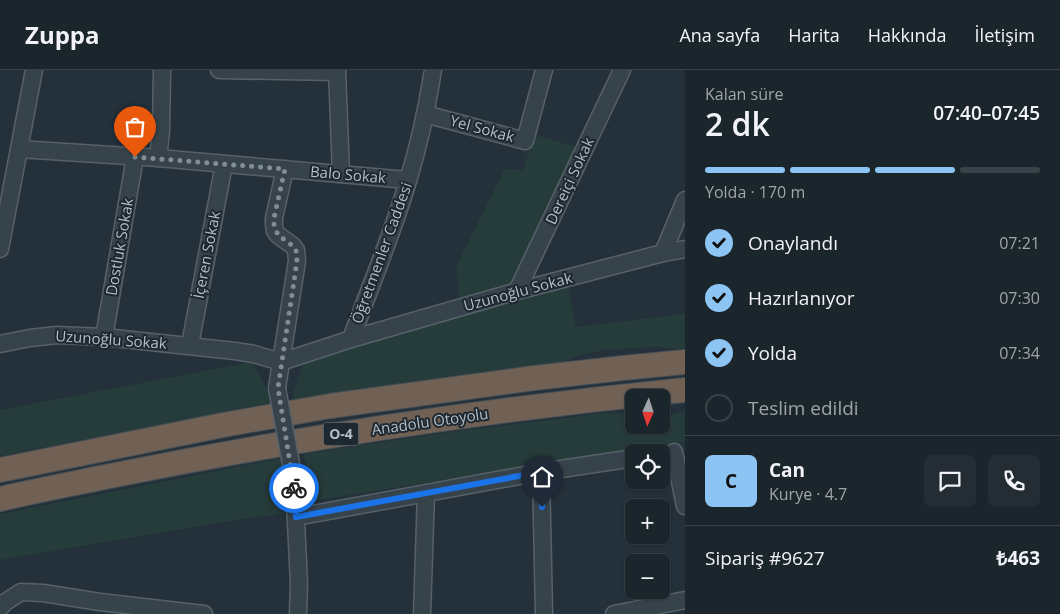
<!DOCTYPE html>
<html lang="tr">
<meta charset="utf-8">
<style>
body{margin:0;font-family:"Open Sans",sans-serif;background:#242d34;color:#f1f3f6;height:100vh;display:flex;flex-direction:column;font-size:19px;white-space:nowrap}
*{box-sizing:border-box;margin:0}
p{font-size:16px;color:#a0a5a9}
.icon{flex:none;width:28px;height:28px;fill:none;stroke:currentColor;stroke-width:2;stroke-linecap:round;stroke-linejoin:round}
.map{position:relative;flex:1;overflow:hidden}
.side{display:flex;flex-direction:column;background:#1b252c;width:375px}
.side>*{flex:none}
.needle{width:32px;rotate:183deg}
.controls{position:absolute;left:625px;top:319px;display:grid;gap:10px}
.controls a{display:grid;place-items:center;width:45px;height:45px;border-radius:8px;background:#1b252c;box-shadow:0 1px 4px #0004,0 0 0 1px #394248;font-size:25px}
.pin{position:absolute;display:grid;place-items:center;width:42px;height:42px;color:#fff;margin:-51px -21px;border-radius:50% 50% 50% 0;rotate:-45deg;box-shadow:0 0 5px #0007}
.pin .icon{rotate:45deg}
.courier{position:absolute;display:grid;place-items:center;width:50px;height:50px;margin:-25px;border:4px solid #1a73e8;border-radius:50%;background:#fff;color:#222;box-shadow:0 1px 6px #0007}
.overview em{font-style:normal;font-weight:600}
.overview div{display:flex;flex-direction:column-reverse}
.overview{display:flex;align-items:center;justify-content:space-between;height:85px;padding:0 20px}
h1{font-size:32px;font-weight:600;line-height:38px}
.bar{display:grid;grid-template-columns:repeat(4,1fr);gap:8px 5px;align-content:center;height:60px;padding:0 20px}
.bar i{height:6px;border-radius:4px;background:#394248}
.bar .on{background:#8cc5f3}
.bar p{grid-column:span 4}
.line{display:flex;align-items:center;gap:12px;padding:0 20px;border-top:1px solid #394248}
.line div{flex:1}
.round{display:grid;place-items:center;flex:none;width:52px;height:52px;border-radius:8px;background:#242d34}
ol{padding:0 20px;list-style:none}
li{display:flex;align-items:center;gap:15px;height:55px}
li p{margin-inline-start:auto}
li .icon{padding:5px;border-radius:50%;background:#8cc5f3;color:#111;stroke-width:4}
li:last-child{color:#a0a5a9}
li i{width:28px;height:28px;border:2px solid #394248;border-radius:50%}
header{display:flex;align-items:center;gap:30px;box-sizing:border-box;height:70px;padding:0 25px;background:#1b252c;border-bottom:1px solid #394248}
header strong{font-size:24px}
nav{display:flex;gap:28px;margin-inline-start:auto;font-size:18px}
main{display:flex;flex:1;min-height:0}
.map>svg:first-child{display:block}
.green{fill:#263c3a}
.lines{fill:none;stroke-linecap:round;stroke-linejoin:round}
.minor-casing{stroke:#566169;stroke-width:19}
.highway-casing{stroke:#434e56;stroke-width:26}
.minor{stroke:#37434b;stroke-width:16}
.highway{stroke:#716155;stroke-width:24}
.minor-bridge-casing{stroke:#566169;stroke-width:19;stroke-linecap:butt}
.minor-bridge{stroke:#37434b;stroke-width:16}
.done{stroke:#818d96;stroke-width:5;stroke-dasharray:0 9}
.route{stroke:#1a73e8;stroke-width:6}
.labels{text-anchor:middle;stroke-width:4;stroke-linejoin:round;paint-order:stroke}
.shield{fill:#1d2830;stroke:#86919a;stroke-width:1}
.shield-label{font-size:14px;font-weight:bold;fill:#b3bec7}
.street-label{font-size:15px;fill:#b3bec7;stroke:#1d2830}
</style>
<header>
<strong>Zuppa</strong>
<nav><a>Ana sayfa</a><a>Harita</a><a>Hakkında</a><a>İletişim</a></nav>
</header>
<main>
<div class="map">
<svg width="685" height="544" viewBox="0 0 685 544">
<rect width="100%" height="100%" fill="#24313b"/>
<g class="green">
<path d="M 534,65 L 577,77 L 512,214 L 460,230 L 456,197 L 505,99 L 523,100 Z"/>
<path d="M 567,213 L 576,257 L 685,244 L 685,279 L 655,277 L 602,280 L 574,287 L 552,297 L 294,330 L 294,321 L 303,294 L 327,283 Z"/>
<path d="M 252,292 L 268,321 L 270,333 L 0,386 L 0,340 Z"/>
<path d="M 605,343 L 634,344 L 634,355 L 661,355 L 661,345 L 685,343 L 685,372 L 312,431 L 304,384 L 458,361 Z"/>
<path d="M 282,388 L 288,443 L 229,451 L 0,490 L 0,444 Z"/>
</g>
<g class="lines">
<defs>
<g id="minor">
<path d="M 219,0 L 337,2"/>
<path d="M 337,0 L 341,104"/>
<path d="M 425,44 L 525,71 L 544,0"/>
<path d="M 19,79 L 158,88 L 408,110"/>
<path d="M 158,88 L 161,61 L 162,0"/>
<path d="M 0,179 L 34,0"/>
<path d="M 663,183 L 685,130"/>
<path d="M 517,221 L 622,0"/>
<path d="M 104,267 L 135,87"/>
<path d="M 351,269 L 517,221 L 663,183 L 685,179"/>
<path d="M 0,274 L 30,268 L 57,265 L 104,267 L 235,281 L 254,284 L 281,292 L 297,191 L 296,180 L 293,176 L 278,165 L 275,161 L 274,155 L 274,148 L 285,99"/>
<path d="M 190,275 L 224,94"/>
<path d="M 277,318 L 281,292 L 351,269 C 370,217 392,165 408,111 C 419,75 427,38 433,0"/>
<path d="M 674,382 L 685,436"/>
<path d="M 541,402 L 544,544"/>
<path d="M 294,410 L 299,514 L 298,544"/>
<path d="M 296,447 L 541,402 L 634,388"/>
<path d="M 0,538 L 4,533 L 21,522 L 43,523 L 100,532 L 204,544"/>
<path d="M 422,544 L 426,423"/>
<path d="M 614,544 L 685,530"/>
</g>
<g id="highway">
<path d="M 0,400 L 223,355 L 330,336 L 534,308 L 623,298 L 685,292"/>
<path d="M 0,429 C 38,420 76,413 115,405 C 303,367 494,339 685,320"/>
</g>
</defs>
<use href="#minor" class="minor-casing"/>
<use href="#highway" class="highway-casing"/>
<use href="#minor" class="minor"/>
<use href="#highway" class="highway"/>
<defs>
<path id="minor-bridge" d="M 277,318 L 294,410"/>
</defs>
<use href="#minor-bridge" class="minor-bridge-casing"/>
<use href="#minor-bridge" class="minor-bridge"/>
</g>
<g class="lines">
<path class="done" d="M 135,87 L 285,99 L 274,148 L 274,155 L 278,165 L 293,176 L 296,180 L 297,191 L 278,318 L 294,418"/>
<path class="route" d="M 294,418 L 296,447 L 541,402 L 542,437"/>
</g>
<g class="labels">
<rect class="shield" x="323.5" y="352.5" width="35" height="23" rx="4"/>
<g class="shield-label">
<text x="341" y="369">O-4</text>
</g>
<g class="street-label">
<text transform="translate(482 59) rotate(15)" y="5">Yel Sokak</text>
<text transform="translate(348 105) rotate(5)" y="5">Balo Sokak</text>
<text transform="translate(570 111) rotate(-65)" y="5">Dereiçi Sokak</text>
<text transform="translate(120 177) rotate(-80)" y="5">Dostluk Sokak</text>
<text transform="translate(382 183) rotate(-70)" y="5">Öğretmenler Caddesi</text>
<text transform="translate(207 185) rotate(-79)" y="5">İçeren Sokak</text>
<text transform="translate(518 222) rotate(-15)" y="5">Uzunoğlu Sokak</text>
<text transform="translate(111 270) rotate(4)" y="5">Uzunoğlu Sokak</text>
<text transform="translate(430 352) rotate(-8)" y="5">Anadolu Otoyolu</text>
</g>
</g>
</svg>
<div class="controls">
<a><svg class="needle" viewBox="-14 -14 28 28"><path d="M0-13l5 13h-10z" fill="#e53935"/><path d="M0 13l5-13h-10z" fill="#a0a5a9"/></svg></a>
<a><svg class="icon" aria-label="locate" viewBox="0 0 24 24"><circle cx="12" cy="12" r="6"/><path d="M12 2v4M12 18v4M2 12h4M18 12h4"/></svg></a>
<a>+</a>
<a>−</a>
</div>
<div class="pin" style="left:135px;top:87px;background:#ea580c"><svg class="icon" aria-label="bag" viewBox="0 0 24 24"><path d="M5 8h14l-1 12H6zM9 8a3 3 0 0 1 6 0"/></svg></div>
<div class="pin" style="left:542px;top:437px;background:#1f2937"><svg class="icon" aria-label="home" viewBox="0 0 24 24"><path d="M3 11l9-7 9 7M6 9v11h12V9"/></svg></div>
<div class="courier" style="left:294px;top:418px"><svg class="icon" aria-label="bike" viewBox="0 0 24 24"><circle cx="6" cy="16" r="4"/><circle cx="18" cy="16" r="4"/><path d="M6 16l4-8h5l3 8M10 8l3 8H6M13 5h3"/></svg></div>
</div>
<section class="side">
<div class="overview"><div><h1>2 dk</h1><p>Kalan süre</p></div><em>07:40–07:45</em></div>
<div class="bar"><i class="on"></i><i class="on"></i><i class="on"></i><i></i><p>Yolda · 170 m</p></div>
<ol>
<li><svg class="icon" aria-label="check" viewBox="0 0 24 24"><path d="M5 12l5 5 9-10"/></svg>Onaylandı<p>07:21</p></li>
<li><svg class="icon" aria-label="check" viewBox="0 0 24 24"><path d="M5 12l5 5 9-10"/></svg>Hazırlanıyor<p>07:30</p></li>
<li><svg class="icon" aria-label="check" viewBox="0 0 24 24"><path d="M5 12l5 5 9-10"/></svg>Yolda<p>07:34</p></li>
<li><i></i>Teslim edildi</li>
</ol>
<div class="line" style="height:90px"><b class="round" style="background:#8cc5f3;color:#111">C</b><div><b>Can</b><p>Kurye · 4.7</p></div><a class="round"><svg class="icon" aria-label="chat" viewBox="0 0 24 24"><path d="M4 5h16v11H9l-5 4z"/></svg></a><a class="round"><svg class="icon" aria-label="phone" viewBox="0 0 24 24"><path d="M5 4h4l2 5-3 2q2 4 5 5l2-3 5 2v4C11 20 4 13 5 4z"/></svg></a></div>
<div class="line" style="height:65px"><div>Sipariş #9627</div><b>₺463</b></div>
</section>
</main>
